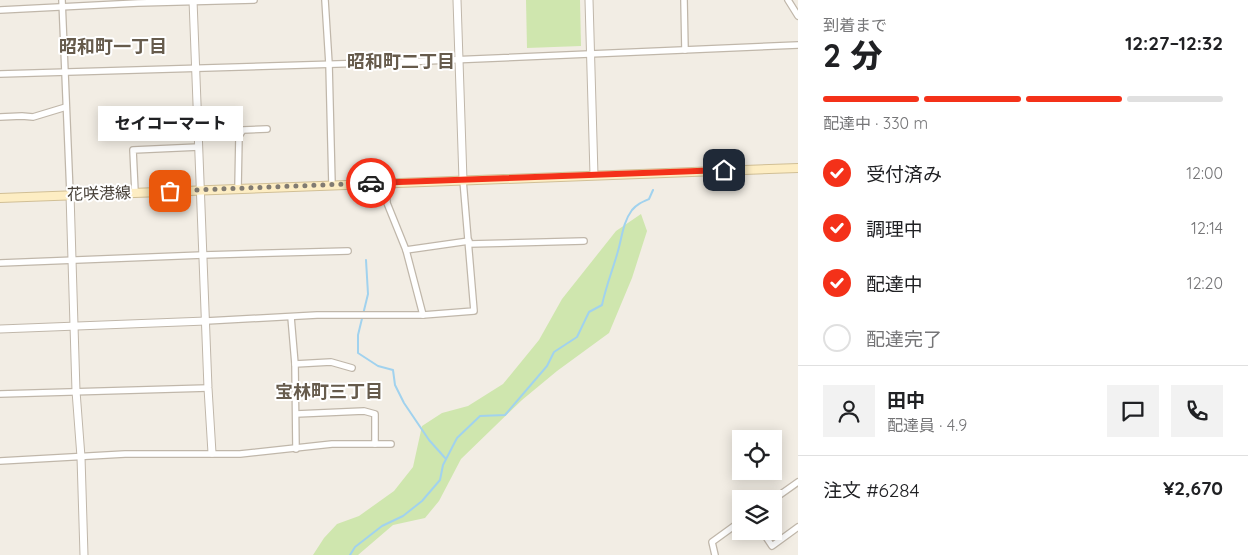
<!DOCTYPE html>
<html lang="ja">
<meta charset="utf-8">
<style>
body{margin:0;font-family:Quicksand,"Noto Sans JP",sans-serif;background:#f2f2f2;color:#202124;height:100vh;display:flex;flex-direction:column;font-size:19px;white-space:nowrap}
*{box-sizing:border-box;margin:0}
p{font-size:16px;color:#757577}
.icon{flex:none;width:28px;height:28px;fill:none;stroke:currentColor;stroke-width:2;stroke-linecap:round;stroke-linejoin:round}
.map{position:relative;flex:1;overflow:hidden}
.sheet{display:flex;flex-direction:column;background:#fff;width:450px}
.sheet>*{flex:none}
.controls{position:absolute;left:732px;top:430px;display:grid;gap:10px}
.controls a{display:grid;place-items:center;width:50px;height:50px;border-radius:0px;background:#fff;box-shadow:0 2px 12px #0003;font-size:25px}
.pin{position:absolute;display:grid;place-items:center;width:42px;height:42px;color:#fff;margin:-21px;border-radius:10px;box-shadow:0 2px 8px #0006}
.courier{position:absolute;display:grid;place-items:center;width:50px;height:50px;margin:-25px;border:4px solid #f43119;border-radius:50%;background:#fff;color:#222;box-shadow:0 1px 6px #0007}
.bubble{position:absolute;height:35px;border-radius:0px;background:#fff;box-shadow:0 2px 12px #0003;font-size:16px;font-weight:800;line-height:35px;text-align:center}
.headline em{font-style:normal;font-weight:800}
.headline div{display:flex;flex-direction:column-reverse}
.headline{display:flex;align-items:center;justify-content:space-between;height:85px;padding:0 25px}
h1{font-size:32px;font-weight:800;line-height:38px}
.bar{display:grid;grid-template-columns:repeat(4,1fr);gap:8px 5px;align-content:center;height:60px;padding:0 25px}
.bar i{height:6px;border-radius:4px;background:#e0e0e0}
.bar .selected{background:#f43119}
.bar p{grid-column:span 4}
.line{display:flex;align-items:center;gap:12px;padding:0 25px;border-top:1px solid #e0e0e0}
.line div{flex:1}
.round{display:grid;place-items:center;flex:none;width:52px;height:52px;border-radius:0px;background:#f2f2f2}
ol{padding:0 25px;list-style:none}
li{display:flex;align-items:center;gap:15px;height:55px}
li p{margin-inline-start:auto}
li .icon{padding:5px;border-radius:50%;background:#f43119;color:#fff;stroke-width:4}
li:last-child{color:#757577}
li i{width:28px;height:28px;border:2px solid #e0e0e0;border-radius:50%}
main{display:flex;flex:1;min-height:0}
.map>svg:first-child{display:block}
.green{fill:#cfe6ae}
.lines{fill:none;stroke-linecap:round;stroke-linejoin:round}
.stream{stroke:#a1d2ee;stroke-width:2}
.minor-casing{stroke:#c0b7aa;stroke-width:8}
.tertiary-casing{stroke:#c0b7aa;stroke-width:9}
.secondary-casing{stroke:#d1bf95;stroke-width:10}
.minor{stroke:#fff;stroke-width:5.5}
.tertiary{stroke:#fff;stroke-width:7}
.secondary{stroke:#fdedc3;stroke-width:8}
.done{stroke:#817b72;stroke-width:5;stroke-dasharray:0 9}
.route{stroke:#f43119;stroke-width:6}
.labels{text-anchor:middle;stroke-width:4;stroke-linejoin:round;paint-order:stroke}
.street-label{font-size:16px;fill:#443d34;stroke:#fff}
.neighbourhood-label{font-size:18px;font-weight:bold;fill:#665b4c;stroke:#fff}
</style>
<main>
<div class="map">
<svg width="798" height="555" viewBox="0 0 798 555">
<rect width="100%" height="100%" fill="#f2ede4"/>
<g class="green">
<path d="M 526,0 L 580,0 L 581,46 L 527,48 Z"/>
<path d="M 641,214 L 647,231 L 632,278 L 609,333 L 557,371 L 522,400 L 461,459 L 439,501 L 425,518 L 393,525 L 358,555 L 313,555 L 324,538 L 337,524 L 359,516 L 394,491 L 413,467 L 422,426 L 442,413 L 468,406 L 503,384 L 539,340 L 562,299 L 616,231 Z"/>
</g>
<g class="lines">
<g class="stream">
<path d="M 366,260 L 368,294 L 358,335 L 358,353 L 378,366 L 393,370 L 395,385 L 404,403 L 429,440 L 446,459"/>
<path d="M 350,555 L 355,547 L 382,526 L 403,516 L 422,501 L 440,480 L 443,465 L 457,438 L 480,416 L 505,415 L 547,366 L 554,352 L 577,337 L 589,312 L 602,305 C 606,286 613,269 618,251 C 622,237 623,222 632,210 C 637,204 642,202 649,199 L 653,190"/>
</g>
<defs>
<g id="minor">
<path d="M 62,0 L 70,194"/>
<path d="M 325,0 L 329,64 L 332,185"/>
<path d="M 684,0 L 685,50"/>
<path d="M 788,0 L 798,16"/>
<path d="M 0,10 L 138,3 L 254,0"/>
<path d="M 0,74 L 403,62 L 798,45"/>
<path d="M 0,117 L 22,116 L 33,117 L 66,107"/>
<path d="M 386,183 L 387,203 L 406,250 L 423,315"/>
<path d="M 238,188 L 239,136 L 243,130 L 267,129"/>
<path d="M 135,192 L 133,150 L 199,147"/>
<path d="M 469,244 L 584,241"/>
<path d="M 406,250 L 469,241"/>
<path d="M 0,263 L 203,255 L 348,251"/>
<path d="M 291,317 L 295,364 L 296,449"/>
<path d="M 206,321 L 317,315 L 423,315 L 474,311 L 463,180"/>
<path d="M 295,364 L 331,362 L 352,368"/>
<path d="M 0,394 L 208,388"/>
<path d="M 296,414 L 364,411 L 375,414 L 375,444"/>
<path d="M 0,461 L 125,454 L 240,454 L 332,444 L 391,444"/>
<path d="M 774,499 L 798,482"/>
<path d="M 762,531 L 772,546 L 798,527"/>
<path d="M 715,555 L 712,542 L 741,521"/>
</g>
<g id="tertiary">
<path d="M 193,0 L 208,388 L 212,453"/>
<path d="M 457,0 L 463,180"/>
<path d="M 589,0 L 594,175"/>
<path d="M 70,194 L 76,391 L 81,457 L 84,555"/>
<path d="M 0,329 L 206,321"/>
</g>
<path id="secondary" d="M 0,198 L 798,168"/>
</defs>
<use href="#minor" class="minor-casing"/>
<use href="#tertiary" class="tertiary-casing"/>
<use href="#secondary" class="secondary-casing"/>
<use href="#minor" class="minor"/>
<use href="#tertiary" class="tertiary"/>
<use href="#secondary" class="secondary"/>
</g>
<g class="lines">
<path class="done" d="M 170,191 L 371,183"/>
<path class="route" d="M 371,183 L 724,170"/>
</g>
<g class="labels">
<g class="street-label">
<text transform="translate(99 193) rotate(-2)" y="6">花咲港線</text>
</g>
<g class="neighbourhood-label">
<text x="113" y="53">昭和町一丁目</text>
<text x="401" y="68">昭和町二丁目</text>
<text x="329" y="398">宝林町三丁目</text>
</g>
</g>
</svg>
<div class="controls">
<a><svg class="icon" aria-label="locate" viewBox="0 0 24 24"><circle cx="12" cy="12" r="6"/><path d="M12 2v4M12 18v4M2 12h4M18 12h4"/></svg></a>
<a><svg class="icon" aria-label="layers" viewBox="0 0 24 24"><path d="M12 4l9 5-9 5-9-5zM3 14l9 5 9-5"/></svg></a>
</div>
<div class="pin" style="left:170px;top:191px;background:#ea580c"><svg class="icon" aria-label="bag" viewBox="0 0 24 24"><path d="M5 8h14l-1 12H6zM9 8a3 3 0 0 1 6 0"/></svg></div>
<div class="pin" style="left:724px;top:170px;background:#1f2937"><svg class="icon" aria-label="home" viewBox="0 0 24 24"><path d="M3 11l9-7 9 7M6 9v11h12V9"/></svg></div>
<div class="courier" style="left:371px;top:183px"><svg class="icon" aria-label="car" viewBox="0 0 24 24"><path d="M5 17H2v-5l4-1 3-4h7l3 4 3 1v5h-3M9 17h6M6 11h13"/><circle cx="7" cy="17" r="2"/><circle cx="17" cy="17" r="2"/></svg></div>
<div class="bubble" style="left:98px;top:106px;width:145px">セイコーマート</div>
</div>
<section class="sheet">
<div class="headline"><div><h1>2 分</h1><p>到着まで</p></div><em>12:27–12:32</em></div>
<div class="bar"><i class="selected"></i><i class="selected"></i><i class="selected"></i><i></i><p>配達中 · 330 m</p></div>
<ol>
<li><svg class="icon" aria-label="check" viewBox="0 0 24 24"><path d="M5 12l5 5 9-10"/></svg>受付済み<p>12:00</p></li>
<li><svg class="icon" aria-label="check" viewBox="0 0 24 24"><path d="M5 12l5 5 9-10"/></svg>調理中<p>12:14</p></li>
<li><svg class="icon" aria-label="check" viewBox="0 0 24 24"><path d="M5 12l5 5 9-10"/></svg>配達中<p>12:20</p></li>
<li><i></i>配達完了</li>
</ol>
<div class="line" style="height:90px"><a class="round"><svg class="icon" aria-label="person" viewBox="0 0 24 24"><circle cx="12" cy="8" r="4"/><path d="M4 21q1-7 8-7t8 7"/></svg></a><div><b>田中</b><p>配達員 · 4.9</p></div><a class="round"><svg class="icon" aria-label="chat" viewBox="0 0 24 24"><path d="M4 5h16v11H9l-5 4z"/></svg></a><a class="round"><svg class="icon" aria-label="phone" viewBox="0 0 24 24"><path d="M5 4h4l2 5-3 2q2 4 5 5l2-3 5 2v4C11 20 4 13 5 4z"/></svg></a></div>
<div class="line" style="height:65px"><div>注文 #6284</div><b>¥2,670</b></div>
</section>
</main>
